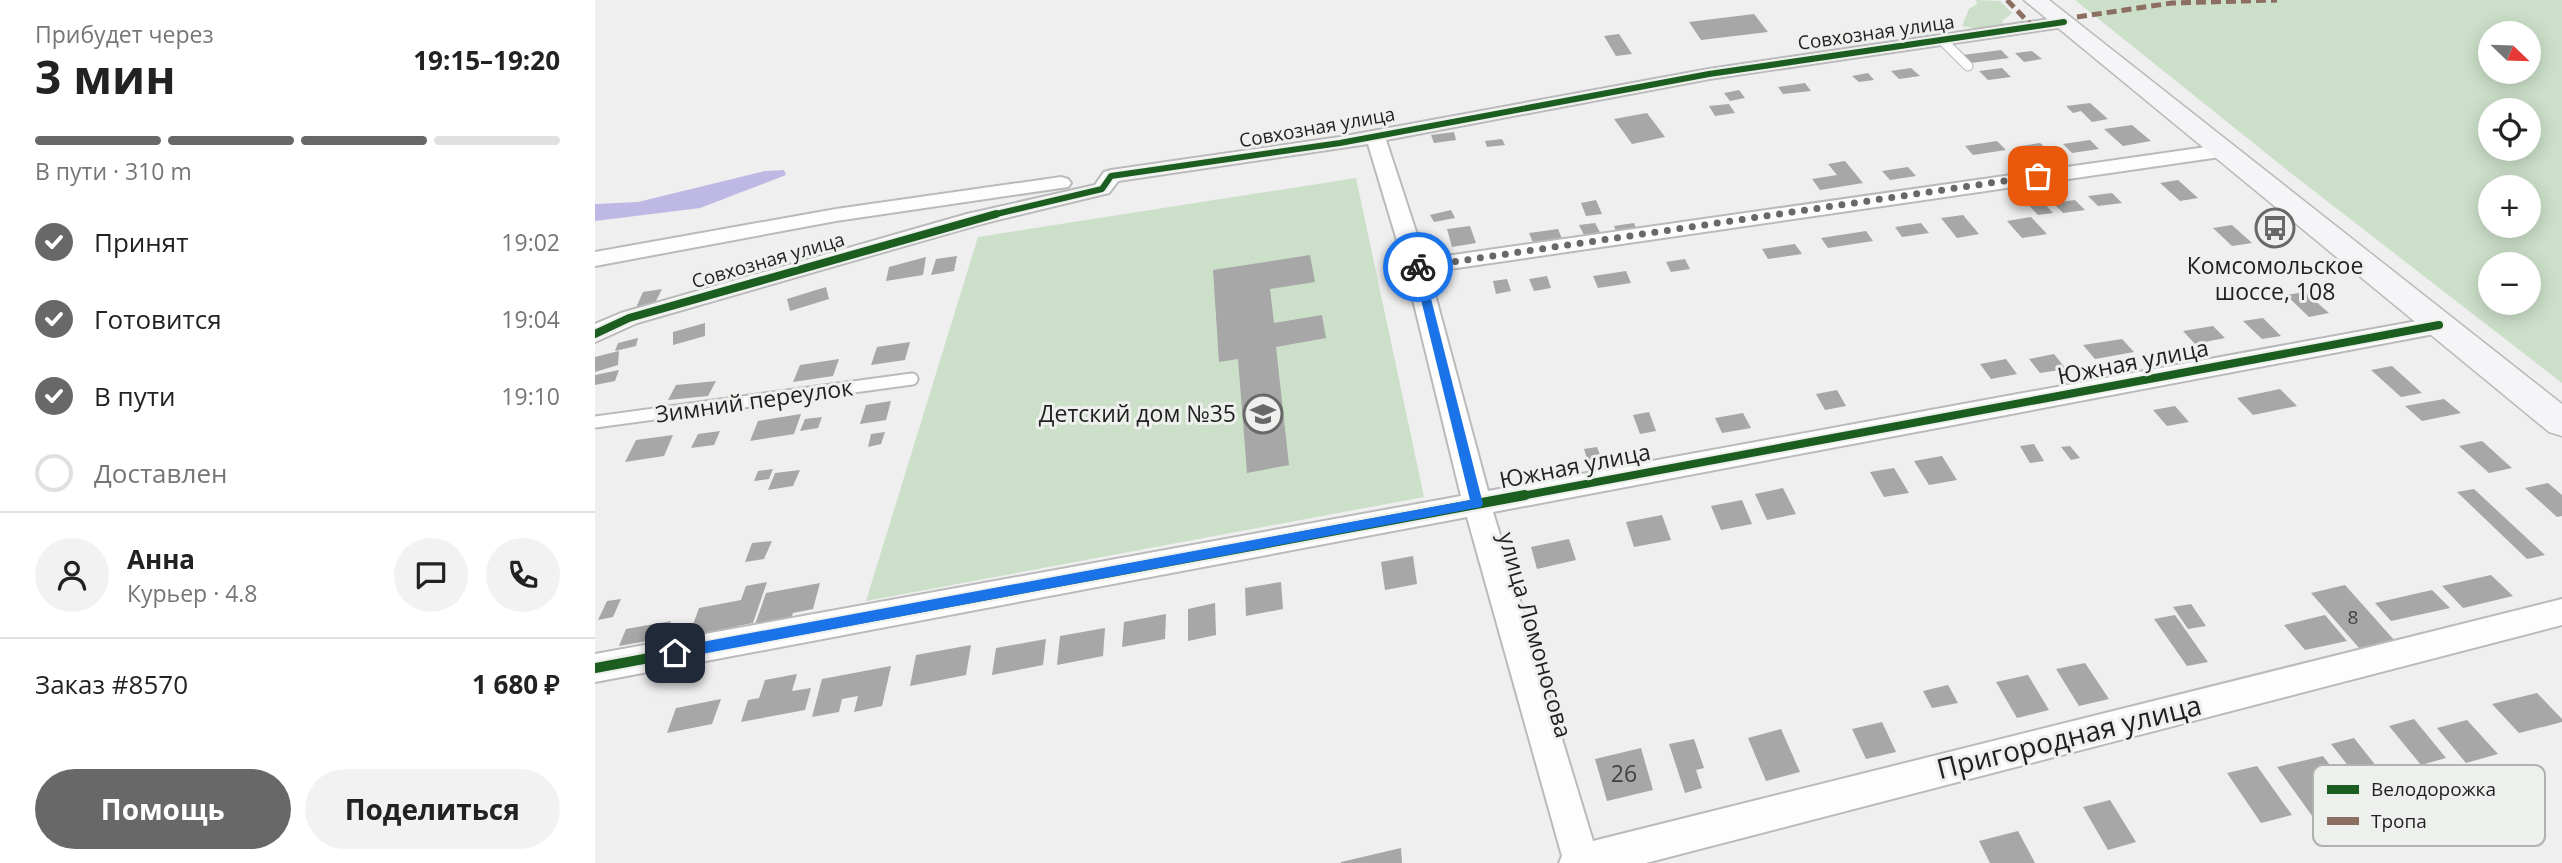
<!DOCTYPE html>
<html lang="ru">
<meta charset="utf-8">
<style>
body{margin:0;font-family:"Open Sans",sans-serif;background:#f2f2f2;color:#222;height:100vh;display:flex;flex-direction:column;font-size:26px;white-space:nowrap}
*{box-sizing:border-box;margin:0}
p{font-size:23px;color:#767676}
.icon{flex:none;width:38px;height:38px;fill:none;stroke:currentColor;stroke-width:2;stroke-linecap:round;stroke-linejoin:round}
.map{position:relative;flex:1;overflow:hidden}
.drawer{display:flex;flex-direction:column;background:#fff;width:595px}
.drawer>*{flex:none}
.needle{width:46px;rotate:113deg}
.buttons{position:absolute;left:1883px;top:21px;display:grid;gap:14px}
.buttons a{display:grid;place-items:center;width:63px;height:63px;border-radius:50%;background:#fff;box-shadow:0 4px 18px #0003;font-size:35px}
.pin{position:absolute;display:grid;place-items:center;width:60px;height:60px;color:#fff;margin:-30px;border-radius:14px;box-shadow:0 4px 10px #0006}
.courier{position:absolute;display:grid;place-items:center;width:70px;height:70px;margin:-35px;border:5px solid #1a73e8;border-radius:50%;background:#fff;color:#222;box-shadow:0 2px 9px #0007}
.head em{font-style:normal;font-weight:700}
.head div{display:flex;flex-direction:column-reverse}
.head{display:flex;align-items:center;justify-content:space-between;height:119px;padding:0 35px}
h1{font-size:46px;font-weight:700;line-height:52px}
.bar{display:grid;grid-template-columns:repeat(4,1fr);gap:10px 7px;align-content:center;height:84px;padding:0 35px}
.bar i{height:9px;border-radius:5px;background:#e0e0e0}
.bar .selected{background:#676867}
.bar p{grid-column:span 4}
.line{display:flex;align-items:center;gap:18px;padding:0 35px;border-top:2px solid #e0e0e0}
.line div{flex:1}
.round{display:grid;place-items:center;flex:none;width:74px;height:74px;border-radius:37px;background:#f2f2f2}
ol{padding:0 35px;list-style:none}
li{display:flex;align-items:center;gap:21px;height:77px}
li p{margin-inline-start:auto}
li .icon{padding:7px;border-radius:50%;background:#676867;color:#fff;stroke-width:4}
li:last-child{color:#767676}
li i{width:38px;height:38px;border:4px solid #e0e0e0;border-radius:50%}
.primary-button{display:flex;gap:14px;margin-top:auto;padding:14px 35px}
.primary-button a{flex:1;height:80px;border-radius:42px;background:#676867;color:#fff;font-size:28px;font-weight:700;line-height:80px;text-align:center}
.primary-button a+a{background:#f2f2f2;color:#222}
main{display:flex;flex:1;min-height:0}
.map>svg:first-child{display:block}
.green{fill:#cce0c9;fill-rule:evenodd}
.water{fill:#beb8e4}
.building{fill:#a6a7a6}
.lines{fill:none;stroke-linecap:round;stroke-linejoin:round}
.lane-far1-casing{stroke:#bababa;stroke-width:11}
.lane-casing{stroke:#bababa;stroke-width:15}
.street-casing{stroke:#bababa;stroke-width:4}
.secondary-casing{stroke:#bababa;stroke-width:3}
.lane-far1{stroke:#fcfdfc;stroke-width:9}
.lane{stroke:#fcfdfc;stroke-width:11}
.street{fill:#fcfdfc;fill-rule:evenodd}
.secondary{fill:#f5f4f7;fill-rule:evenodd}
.quiet{stroke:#8d6e63;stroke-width:5;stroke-dasharray:10 5;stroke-linecap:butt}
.cycleway-far2-casing{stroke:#eef0ed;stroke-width:10}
.cycleway-far1-casing{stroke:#eef0ed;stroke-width:12}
.cycleway-casing{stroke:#eef0ed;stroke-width:15}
.cycleway-far2{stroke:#1b5e20;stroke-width:6}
.cycleway-far1{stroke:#1b5e20;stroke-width:8}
.cycleway{stroke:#1b5e20;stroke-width:10}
.route{fill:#1a73e8}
.done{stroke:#676867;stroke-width:7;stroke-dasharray:0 12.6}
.labels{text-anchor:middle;stroke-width:6;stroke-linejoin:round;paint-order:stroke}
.far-street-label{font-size:19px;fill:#1f201f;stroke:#eef0ed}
.number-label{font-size:19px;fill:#414241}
.poi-label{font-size:23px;fill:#1f201f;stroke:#eef0ed}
.street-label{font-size:23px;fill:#1f201f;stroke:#eef0ed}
.near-number-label{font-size:23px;fill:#414241}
.near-street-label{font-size:28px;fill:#1f201f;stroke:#eef0ed}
.key{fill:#eef0ed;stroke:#b0b2af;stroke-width:2}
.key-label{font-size:19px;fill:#1f201f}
</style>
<main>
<section class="drawer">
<div class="head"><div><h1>3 мин</h1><p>Прибудет через</p></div><em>19:15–19:20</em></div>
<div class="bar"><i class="selected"></i><i class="selected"></i><i class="selected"></i><i></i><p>В пути · 310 m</p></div>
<ol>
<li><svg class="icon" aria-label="check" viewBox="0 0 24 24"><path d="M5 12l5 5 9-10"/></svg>Принят<p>19:02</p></li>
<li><svg class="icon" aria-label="check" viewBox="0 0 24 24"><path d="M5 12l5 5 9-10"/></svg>Готовится<p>19:04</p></li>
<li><svg class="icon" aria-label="check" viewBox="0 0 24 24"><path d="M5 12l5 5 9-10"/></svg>В пути<p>19:10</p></li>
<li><i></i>Доставлен</li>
</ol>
<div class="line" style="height:126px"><a class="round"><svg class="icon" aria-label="person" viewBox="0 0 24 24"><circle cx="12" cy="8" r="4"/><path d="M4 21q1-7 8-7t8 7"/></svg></a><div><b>Анна</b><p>Курьер · 4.8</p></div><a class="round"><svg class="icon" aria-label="chat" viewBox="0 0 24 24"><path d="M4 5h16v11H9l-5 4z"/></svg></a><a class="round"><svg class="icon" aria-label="phone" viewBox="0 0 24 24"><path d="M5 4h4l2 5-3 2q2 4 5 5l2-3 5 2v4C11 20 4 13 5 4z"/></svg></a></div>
<div class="line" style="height:91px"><div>Заказ #8570</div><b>1 680 ₽</b></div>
<div class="primary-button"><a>Помощь</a><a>Поделиться</a></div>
</section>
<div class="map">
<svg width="1967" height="863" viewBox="0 0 1967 863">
<rect width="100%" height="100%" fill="#eeefee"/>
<g class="green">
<path d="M 1381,0 L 1405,1 L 1417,13 L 1407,21 L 1409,25 L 1406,29 L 1384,29 L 1367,26 L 1374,9 L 1382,4 Z"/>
<path d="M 1480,0 L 1967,0 L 1967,383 L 1697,174 ZM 1895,33 L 1934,33 L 1934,72 L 1895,72 ZM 1895,110 L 1934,110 L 1934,149 L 1895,149 ZM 1934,187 L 1934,226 L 1895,226 L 1895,187 ZM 1895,264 L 1934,264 L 1934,303 L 1895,303 Z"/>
<path d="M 761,178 L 829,497 L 271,601 L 383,237 Z"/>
</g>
<path class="water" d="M 189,170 L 191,175 L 105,208 L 0,221 L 0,204 L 43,202 L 170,171 Z"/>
<g class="building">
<path d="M 1159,14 L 1173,32 L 1106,40 L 1094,22 Z"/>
<path d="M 1024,34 L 1037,54 L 1021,56 L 1009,36 Z"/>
<path d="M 1406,50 L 1414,58 L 1376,63 L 1368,55 Z"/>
<path d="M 1437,51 L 1447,59 L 1429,62 L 1420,53 Z"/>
<path d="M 1316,68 L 1325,76 L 1304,79 L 1296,71 Z"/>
<path d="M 1407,68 L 1416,77 L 1393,80 L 1384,71 Z"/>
<path d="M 1273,73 L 1279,80 L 1264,82 L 1257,76 Z"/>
<path d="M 1210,83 L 1216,91 L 1188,94 L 1183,87 Z"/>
<path d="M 1144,90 L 1150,98 L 1135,101 L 1129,93 Z"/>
<path d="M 1495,103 L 1513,119 L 1497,122 L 1486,111 L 1478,113 L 1471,106 Z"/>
<path d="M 1134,104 L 1140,113 L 1120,116 L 1114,106 Z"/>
<path d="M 1052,113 L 1070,137 L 1037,144 L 1019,119 Z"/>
<path d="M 1537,125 L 1556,141 L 1528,146 L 1509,129 Z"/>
<path d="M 859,132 L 861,140 L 839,143 L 836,135 Z"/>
<path d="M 907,139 L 910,145 L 892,147 L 890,141 Z"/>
<path d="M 1495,140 L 1504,149 L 1477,153 L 1468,144 Z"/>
<path d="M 1402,141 L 1411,150 L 1378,155 L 1370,146 Z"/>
<path d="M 1445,143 L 1454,151 L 1435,155 L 1426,146 Z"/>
<path d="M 1250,161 L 1268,183 L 1225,190 L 1217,179 L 1242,175 L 1233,164 Z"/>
<path d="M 1313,167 L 1321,176 L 1295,180 L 1287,171 Z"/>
<path d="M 1583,180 L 1603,198 L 1585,201 L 1565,183 Z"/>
<path d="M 1517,193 L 1527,203 L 1503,206 L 1493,196 Z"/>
<path d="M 1441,194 L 1458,213 L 1443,215 L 1426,197 Z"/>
<path d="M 1001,200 L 1007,214 L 991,216 L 986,203 Z"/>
<path d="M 1480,200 L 1490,210 L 1468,213 L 1458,203 Z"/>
<path d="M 856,210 L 860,218 L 839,222 L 835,215 Z"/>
<path d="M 1368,215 L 1384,234 L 1362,238 L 1346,218 Z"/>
<path d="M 1436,217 L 1452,234 L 1427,238 L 1412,221 Z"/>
<path d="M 1000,223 L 1008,238 L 992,241 L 984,225 Z"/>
<path d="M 1039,223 L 1042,231 L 1022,234 L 1019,226 Z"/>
<path d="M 1326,223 L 1334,233 L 1307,237 L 1300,227 Z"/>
<path d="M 1637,225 L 1657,243 L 1637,246 L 1618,228 Z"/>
<path d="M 875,226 L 881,243 L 857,247 L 852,229 Z"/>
<path d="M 963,229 L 968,241 L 939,245 L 934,233 Z"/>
<path d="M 1271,231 L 1278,241 L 1233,248 L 1226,238 Z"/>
<path d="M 1200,244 L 1207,254 L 1173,259 L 1167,249 Z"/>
<path d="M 715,255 L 720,282 L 675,289 L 679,323 L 727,315 L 731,338 L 681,347 L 694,465 L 652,473 L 643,359 L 624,362 L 618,270 Z"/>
<path d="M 362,256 L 359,271 L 336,275 L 341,259 Z"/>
<path d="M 331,257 L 328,275 L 291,281 L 294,267 Z"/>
<path d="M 1090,259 L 1095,269 L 1076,272 L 1071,262 Z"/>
<path d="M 1031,271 L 1036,283 L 1003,288 L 998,276 Z"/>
<path d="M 952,276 L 956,288 L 939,291 L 934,279 Z"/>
<path d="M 912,279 L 916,291 L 901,294 L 898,281 Z"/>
<path d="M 231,287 L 234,299 L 195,311 L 192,299 Z"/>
<path d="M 67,289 L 58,307 L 40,310 L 48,292 Z"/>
<path d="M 1710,292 L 1734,313 L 1714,317 L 1691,295 Z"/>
<path d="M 1668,318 L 1686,336 L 1667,339 L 1648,321 Z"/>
<path d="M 110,323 L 110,336 L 78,345 L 78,332 Z"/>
<path d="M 1618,326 L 1630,338 L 1600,344 L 1588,331 Z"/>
<path d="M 43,338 L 41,346 L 20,351 L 23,343 Z"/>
<path d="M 1527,339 L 1539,352 L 1500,359 L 1488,345 Z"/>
<path d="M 315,342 L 310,360 L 276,365 L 282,347 Z"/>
<path d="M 24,351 L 23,365 L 0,372 L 0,357 Z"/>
<path d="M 1459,354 L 1471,369 L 1445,373 L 1434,359 Z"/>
<path d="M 244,359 L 238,376 L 198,382 L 205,365 Z"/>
<path d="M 1411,359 L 1422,374 L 1396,379 L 1385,364 Z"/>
<path d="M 1797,366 L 1827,393 L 1806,397 L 1776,370 Z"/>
<path d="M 24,370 L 20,381 L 0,385 L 0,375 Z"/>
<path d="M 121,381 L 113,396 L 73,400 L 81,385 Z"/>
<path d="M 1685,389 L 1702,406 L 1658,415 L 1642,398 Z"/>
<path d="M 1242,390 L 1251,406 L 1230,410 L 1221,394 Z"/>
<path d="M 1849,399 L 1866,413 L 1827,421 L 1810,406 Z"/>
<path d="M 296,401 L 291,420 L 265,424 L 271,405 Z"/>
<path d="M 1580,406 L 1594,422 L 1572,426 L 1558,410 Z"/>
<path d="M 1054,412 L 1061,431 L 1045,434 L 1038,415 Z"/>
<path d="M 1148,413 L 1156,428 L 1127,433 L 1120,418 Z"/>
<path d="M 206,414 L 199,434 L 155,441 L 163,421 Z"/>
<path d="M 227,417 L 223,428 L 205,431 L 210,419 Z"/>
<path d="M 125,431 L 119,445 L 96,448 L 103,434 Z"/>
<path d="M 290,432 L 286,444 L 273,447 L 276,434 Z"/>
<path d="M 78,435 L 69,456 L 30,462 L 41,440 Z"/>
<path d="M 1887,441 L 1917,468 L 1894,473 L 1864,446 Z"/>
<path d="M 1439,444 L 1449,461 L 1435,463 L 1425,446 Z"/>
<path d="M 1475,446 L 1485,458 L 1476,460 L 1466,447 Z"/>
<path d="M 1002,447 L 1007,460 L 993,462 L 989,449 Z"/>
<path d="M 1347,456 L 1362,480 L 1334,485 L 1319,461 Z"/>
<path d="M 1299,468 L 1314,493 L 1289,497 L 1275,472 Z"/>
<path d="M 178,469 L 174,479 L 159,481 L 163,471 Z"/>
<path d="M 205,470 L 198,486 L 173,490 L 180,473 Z"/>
<path d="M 1953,483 L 1967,495 L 1967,516 L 1962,517 L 1930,488 Z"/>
<path d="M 1188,488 L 1201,514 L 1172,520 L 1160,494 Z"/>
<path d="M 1879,489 L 1950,555 L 1932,559 L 1862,492 Z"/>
<path d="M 1147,500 L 1157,524 L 1126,530 L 1116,506 Z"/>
<path d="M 1067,515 L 1076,540 L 1039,547 L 1031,522 Z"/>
<path d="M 974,539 L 981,560 L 942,569 L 936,547 Z"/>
<path d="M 177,541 L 169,559 L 150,562 L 157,543 Z"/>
<path d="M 818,556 L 822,584 L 790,590 L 786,562 Z"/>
<path d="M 1896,575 L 1918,596 L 1868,608 L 1847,586 Z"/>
<path d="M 172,582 L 158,623 L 142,626 L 139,635 L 91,644 L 104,608 L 146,600 L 151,586 Z"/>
<path d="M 686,582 L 688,609 L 651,616 L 650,588 Z"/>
<path d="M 225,583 L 218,609 L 198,613 L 193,626 L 157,633 L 171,593 Z"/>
<path d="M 1750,585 L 1800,641 L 1765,649 L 1716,593 Z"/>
<path d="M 1837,590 L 1855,608 L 1796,621 L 1780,603 Z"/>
<path d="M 26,599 L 18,617 L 3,620 L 12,601 Z"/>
<path d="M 620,603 L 621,635 L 593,641 L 593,609 Z"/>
<path d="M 1596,604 L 1611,626 L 1593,629 L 1578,607 Z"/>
<path d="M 571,614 L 570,639 L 527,647 L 529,622 Z"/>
<path d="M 1580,615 L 1613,662 L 1592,666 L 1559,619 Z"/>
<path d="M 1730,615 L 1752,641 L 1710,650 L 1689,625 Z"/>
<path d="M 76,621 L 69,638 L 24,646 L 31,629 Z"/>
<path d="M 510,628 L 508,656 L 462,665 L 465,636 Z"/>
<path d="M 451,639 L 448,665 L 397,675 L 401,648 Z"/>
<path d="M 376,645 L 371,675 L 315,686 L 321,655 Z"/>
<path d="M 1490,663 L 1514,699 L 1484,706 L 1461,669 Z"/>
<path d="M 296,666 L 287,706 L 259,712 L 263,696 L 247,699 L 244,712 L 217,717 L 227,679 Z"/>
<path d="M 202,674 L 197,691 L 216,688 L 210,710 L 146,722 L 153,700 L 164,698 L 170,680 Z"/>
<path d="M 1433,675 L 1454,710 L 1422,718 L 1401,682 Z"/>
<path d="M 1353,685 L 1363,703 L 1337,708 L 1328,691 Z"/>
<path d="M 1942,693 L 1967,719 L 1967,722 L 1924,733 L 1897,704 Z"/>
<path d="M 126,699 L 117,724 L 72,733 L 81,708 Z"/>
<path d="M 1819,719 L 1851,758 L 1826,765 L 1794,726 Z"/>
<path d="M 1872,720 L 1903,754 L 1871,763 L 1842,728 Z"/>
<path d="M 1287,722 L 1301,752 L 1271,759 L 1257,729 Z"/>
<path d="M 1186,729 L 1205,772 L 1171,781 L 1153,738 Z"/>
<path d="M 1759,738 L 1789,776 L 1766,782 L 1736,744 Z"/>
<path d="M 1099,739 L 1109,768 L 1101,770 L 1107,788 L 1090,793 L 1074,744 Z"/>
<path d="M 1046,748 L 1058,790 L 1012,801 L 1000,759 Z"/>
<path d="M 1728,756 L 1767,807 L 1720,820 L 1682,767 Z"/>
<path d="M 1662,766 L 1697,815 L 1666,823 L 1632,773 Z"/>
<path d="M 1515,800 L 1541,842 L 1513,850 L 1488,807 Z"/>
<path d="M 1423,831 L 1440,863 L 1395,863 L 1384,841 Z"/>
<path d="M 806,848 L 807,863 L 746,863 L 746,862 Z"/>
</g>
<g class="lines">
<defs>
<path id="lane-far1" d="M 1348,41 L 1373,66"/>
<path id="lane" d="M 0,422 L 317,379"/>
<g id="street">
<path d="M 1469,17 L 1475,18 L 1477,22 L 1475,26 L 1114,79 L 791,140 L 830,259 L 1625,145 L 1632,147 L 1635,151 L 1632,155 L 1625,157 L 834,272 L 893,491 L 1844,317 L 1852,320 L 1856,325 L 1852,330 L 1844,333 L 898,512 L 998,841 L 1967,599 L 1967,625 L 1051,863 L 964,863 L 967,856 L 872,517 L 0,682 L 0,654 L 866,496 L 810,267 L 773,144 L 523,181 L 514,193 L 386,224 L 42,323 L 0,342 L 0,324 L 26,313 L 372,214 L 500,185 L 509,172 L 516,170 L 745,137 L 1114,69 Z"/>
<path d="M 466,177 L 473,179 L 476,183 L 473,187 L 241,221 L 0,266 L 0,252 L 241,209 Z"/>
</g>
<path id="secondary" d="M 1429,0 L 1454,0 L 1967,404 L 1967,436 L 1954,432 Z"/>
</defs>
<use href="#lane-far1" class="lane-far1-casing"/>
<use href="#lane" class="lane-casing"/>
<use href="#street" class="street-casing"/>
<use href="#secondary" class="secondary-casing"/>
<use href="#lane-far1" class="lane-far1"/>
<use href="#lane" class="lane"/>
<use href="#street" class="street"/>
<use href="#secondary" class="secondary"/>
<g class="quiet">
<path d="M 1412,0 L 1437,26"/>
<path d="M 1482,17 L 1577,3 L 1682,0"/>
</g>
<defs>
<path id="cycleway-far2" d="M 393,216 L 507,189 L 516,176 L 745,143 L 1114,74 L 1469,22"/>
<g id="cycleway-far1">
<path d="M 0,334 L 34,318 L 401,214"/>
<path d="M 921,497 L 1844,325"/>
</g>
<path id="cycleway" d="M 0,668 L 930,495"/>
</defs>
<use href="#cycleway-far2" class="cycleway-far2-casing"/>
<use href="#cycleway-far1" class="cycleway-far1-casing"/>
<use href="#cycleway" class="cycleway-casing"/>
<use href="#cycleway-far2" class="cycleway-far2"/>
<use href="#cycleway-far1" class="cycleway-far1"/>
<use href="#cycleway" class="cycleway"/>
</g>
<path class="route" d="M 823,264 L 828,267 L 888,504 L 886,507 L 80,659 L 75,657 L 73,653 L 80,647 L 875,500 L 818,267 Z"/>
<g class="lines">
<path class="done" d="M 823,267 L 1443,176"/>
</g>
<defs>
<symbol id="bus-ring" viewBox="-11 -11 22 22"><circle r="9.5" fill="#eef0ed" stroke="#676867" stroke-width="1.5"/><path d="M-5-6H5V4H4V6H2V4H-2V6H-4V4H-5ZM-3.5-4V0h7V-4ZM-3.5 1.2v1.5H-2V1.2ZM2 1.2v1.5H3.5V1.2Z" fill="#676867"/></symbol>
<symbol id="school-ring" viewBox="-11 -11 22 22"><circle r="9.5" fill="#eef0ed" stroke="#676867" stroke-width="1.5"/><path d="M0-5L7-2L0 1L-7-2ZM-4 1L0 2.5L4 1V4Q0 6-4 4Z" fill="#676867"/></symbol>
</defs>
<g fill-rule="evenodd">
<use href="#bus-ring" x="1658" y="206" width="44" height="44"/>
<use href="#school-ring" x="646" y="392" width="44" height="44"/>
</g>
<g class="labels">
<g class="far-street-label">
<text transform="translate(1281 32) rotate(-8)" y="7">Совхозная улица</text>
<text transform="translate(722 127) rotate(-10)" y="7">Совхозная улица</text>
<text transform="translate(173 260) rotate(-16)" y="7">Совхозная улица</text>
</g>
<g class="number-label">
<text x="1758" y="624">8</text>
</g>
<g class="poi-label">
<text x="1680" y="274">Комсомольское<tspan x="1680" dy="26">шоссе, 108</tspan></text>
<text x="641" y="422" text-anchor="end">Детский дом №35</text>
</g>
<g class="street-label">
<text transform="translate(1538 362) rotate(-11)" y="8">Южная улица</text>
<text transform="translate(159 401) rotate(-8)" y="8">Зимний переулок</text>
<text transform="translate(980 466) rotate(-11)" y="8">Южная улица</text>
<text transform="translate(940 635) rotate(74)" y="8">улица Ломоносова</text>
</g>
<g class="near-number-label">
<text x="1029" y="782">26</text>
</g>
<g class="near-street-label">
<text transform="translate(1474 737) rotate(-14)" y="10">Пригородная улица</text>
</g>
</g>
<rect x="1718" y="765" width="232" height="81" rx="10" class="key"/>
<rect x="1732" y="785" width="32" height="9" fill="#1b5e20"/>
<rect x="1732" y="817" width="32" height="8" fill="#8d6e63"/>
<g class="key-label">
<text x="1776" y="796">Велодорожка</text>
<text x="1776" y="828">Тропа</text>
</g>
</svg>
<div class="buttons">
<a><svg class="needle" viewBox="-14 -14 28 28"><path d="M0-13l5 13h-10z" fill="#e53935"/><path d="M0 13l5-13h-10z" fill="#767676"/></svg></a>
<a><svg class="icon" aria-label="locate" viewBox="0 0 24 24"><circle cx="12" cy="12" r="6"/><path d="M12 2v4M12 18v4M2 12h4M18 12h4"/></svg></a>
<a>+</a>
<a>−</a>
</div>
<div class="pin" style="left:1443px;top:176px;background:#ea580c"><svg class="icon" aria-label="bag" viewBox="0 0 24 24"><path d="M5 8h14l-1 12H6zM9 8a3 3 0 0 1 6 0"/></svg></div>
<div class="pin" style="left:80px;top:653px;background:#1f2937"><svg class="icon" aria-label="home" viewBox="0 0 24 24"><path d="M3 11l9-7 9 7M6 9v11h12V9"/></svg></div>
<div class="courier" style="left:823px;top:267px"><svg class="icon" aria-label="bike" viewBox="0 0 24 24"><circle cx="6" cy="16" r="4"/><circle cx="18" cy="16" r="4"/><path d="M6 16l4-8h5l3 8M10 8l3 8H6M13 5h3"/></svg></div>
</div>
</main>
